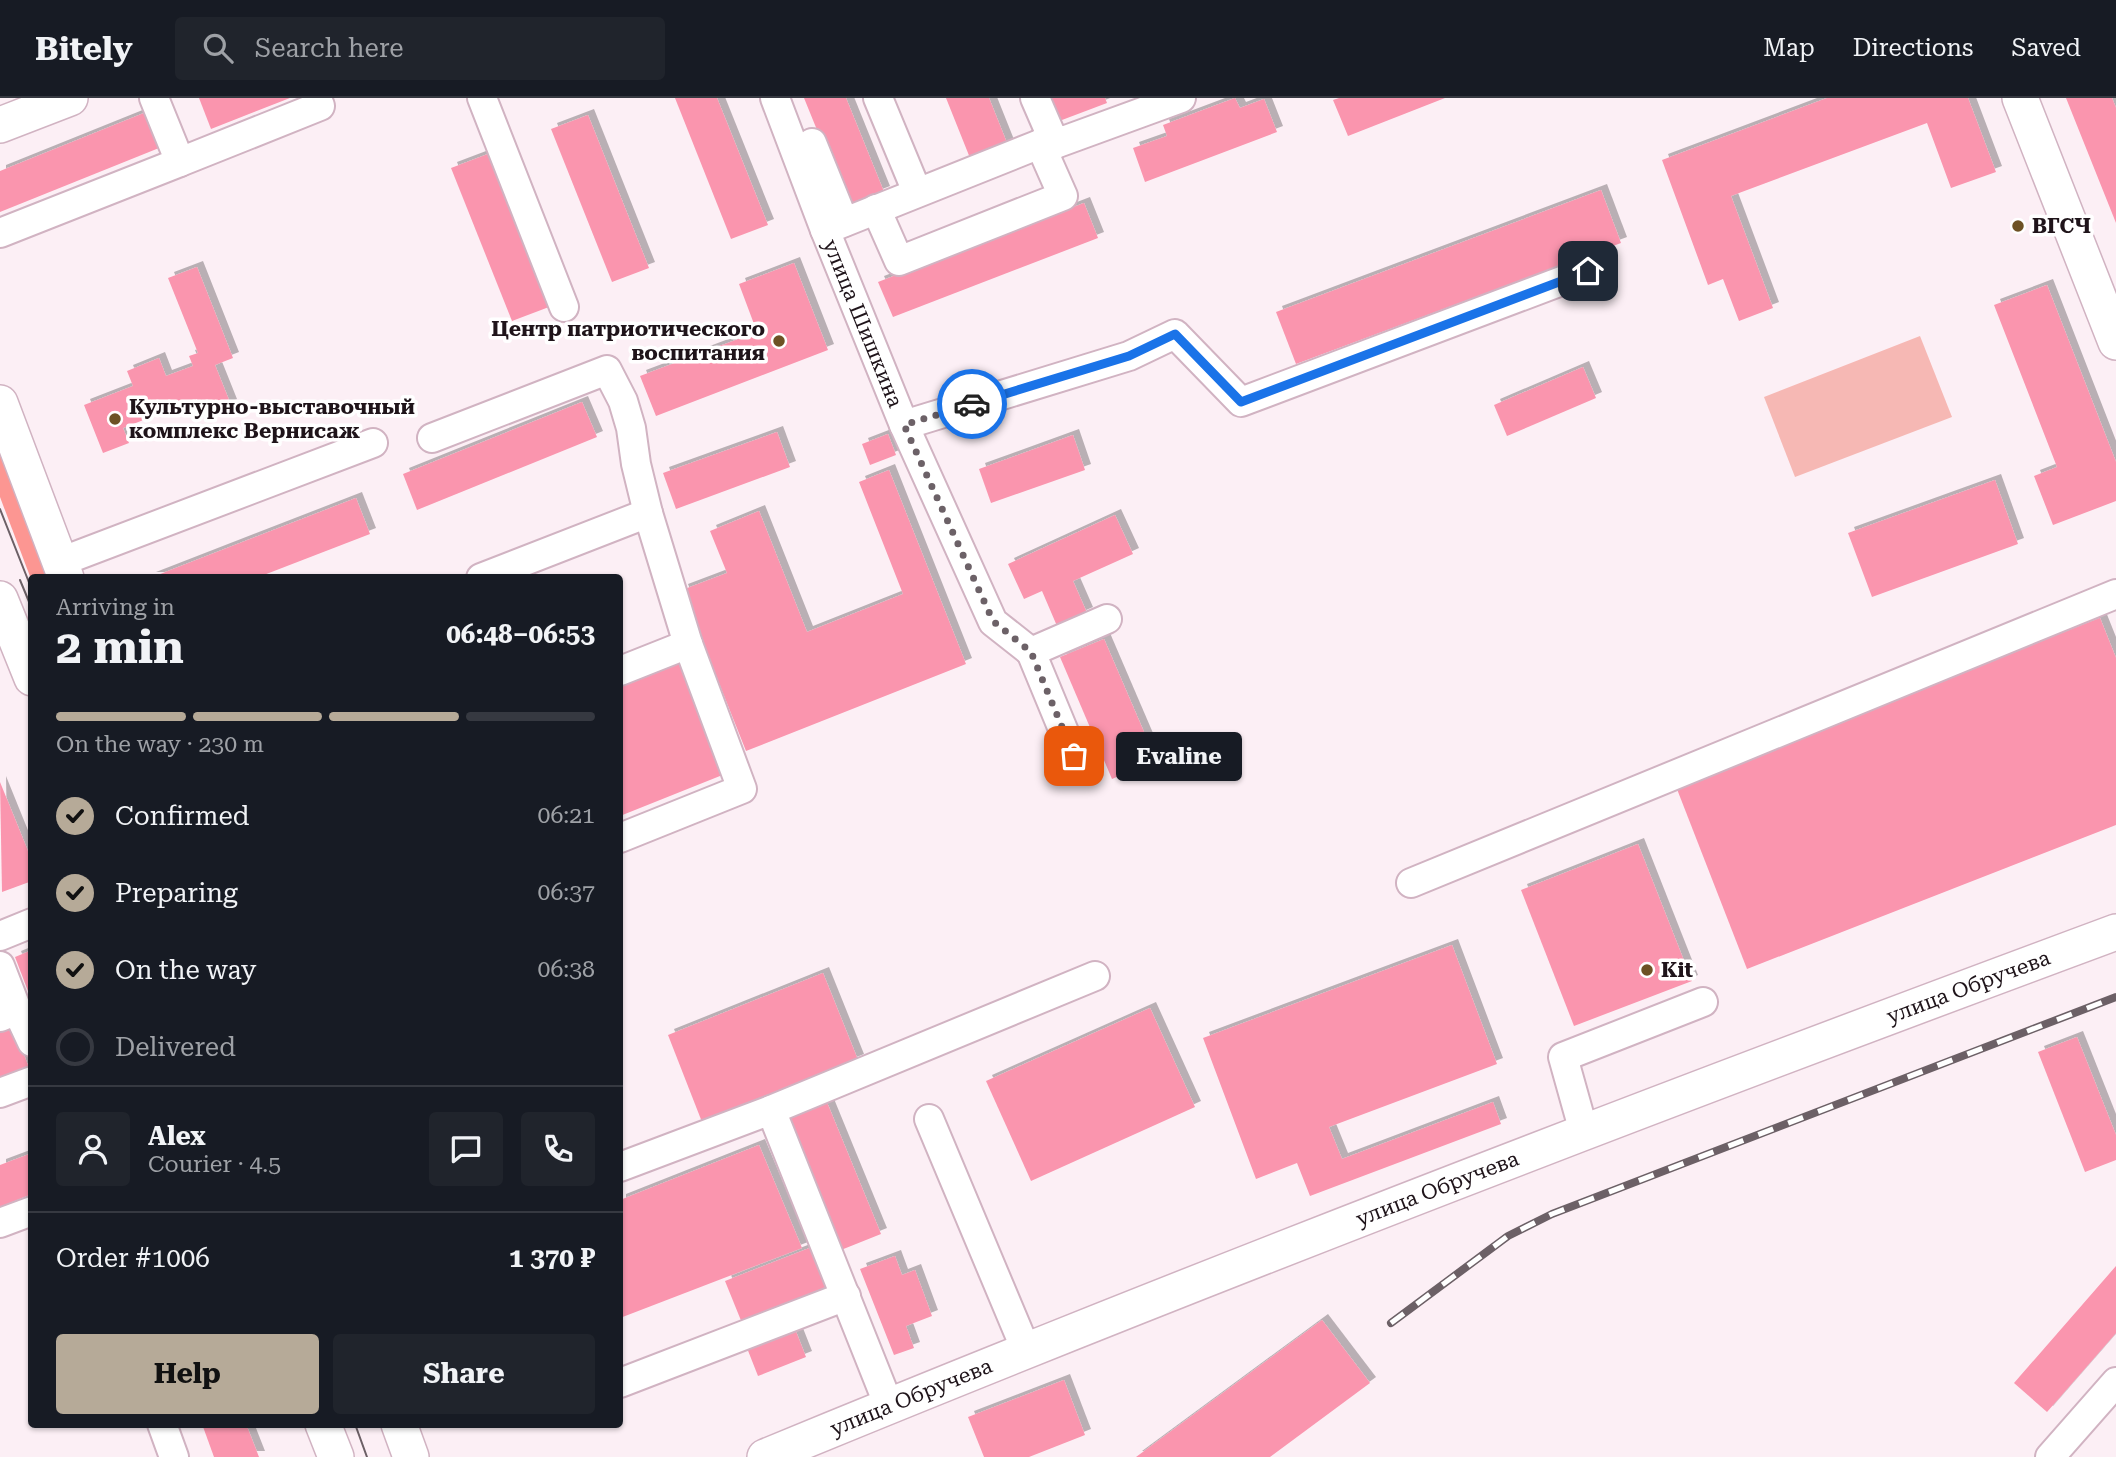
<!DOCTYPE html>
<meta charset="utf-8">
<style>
body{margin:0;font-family:"Roboto Serif",serif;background:#20242c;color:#f1f3f6;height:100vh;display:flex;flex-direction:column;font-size:26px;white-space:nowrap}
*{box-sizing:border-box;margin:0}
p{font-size:23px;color:#9ea1a6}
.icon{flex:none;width:38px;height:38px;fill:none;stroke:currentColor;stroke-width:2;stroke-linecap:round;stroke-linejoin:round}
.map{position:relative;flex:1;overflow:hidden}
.drawer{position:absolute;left:28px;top:476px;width:595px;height:854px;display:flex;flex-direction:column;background:#171b24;border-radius:7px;box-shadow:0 2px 5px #0004}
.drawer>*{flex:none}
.pin{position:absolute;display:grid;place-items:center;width:60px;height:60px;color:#fff;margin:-30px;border-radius:14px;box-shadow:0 4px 10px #0006}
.courier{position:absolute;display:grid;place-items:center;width:70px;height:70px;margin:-35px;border:5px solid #1a73e8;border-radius:50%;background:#fff;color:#222;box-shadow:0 2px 9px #0007}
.bubble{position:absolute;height:49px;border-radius:7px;background:#171b24;box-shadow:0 2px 5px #0004;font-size:23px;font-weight:700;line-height:49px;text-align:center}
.headline em{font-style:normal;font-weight:700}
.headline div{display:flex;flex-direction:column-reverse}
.headline{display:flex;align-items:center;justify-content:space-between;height:119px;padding:0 28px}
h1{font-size:46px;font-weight:700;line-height:52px}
.bar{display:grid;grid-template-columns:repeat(4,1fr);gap:10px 7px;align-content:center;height:84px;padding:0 28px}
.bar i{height:9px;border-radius:5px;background:#363941}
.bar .active{background:#b6aa98}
.bar p{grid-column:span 4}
.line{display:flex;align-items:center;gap:18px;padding:0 28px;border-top:2px solid #363941}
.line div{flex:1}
.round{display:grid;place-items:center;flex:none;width:74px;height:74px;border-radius:7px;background:#20242c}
ol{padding:0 28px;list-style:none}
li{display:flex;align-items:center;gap:21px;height:77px}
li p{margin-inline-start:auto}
li .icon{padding:7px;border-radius:50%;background:#b6aa98;color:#111;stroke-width:4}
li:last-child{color:#9ea1a6}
li i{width:38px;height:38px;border:4px solid #363941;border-radius:50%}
.primary-button{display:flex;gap:14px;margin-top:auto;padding:14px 28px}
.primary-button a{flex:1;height:80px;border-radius:7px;background:#b6aa98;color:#111;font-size:28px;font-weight:700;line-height:80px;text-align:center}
.primary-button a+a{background:#20242c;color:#f1f3f6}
header{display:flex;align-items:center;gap:42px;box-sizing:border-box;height:98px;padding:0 35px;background:#171b24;border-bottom:2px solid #363941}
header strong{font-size:33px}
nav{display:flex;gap:38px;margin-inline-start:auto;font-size:24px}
.search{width:490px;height:63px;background:#20242c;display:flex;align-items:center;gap:18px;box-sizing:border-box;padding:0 24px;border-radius:7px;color:#9ea1a6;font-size:26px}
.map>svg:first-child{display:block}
.green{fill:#f6b8b4}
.forest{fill:#fc9692}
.building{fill:#fa95ae;filter:url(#shadow)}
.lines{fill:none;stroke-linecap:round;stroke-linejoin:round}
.minor-casing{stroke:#d1b3c2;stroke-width:32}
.major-casing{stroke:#d1b3c2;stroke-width:38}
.minor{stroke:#fff;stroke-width:28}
.major{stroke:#fff;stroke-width:35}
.tram{stroke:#6c6066;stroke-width:2}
.rail-casing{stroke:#6c6066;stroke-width:8}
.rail{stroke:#fff;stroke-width:5;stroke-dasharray:16;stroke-linecap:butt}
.done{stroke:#6c6167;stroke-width:7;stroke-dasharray:0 12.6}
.route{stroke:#1a73e8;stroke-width:9}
.poi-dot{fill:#6d5124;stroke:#fff;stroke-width:2.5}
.labels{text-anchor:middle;stroke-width:7;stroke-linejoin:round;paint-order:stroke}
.poi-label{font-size:21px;font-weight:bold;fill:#1f141a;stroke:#fff;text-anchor:start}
.street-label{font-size:21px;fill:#1f141a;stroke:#fff}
</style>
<header>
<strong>Bitely</strong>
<div class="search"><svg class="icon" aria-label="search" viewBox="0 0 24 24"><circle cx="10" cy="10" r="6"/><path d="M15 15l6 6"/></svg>Search here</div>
<nav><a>Map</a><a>Directions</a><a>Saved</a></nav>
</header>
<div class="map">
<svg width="2116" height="1359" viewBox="0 0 2116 1359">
<defs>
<filter id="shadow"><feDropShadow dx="6" dy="-6" stdDeviation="0" flood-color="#0004"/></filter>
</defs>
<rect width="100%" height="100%" fill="#fceff5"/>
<path class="green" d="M 1920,238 L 1952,319 L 1795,379 L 1764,299 Z"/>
<path class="forest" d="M 0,317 L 63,479 L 31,481 L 0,399 Z"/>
<g class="building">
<path d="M 199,0 L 290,0 L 211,31 Z"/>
<path d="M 675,0 L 717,0 L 768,127 L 731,141 Z"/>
<path d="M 804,0 L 846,0 L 884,94 L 848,108 Z"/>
<path d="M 946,0 L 989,0 L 1009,50 L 972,65 Z"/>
<path d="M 1045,0 L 1105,0 L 1107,5 L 1054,25 Z"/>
<path d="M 1235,0 L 1240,10 L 1264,1 L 1277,34 L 1145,84 L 1133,50 L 1167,38 L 1163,27 Z"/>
<path d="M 1339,0 L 1445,0 L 1348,38 L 1333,2 Z"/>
<path d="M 1827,0 L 1968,0 L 1996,74 L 1951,90 L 1927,25 L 1731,98 L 1773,210 L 1739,223 L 1723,181 L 1708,187 L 1662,62 Z"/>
<path d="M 2066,0 L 2112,0 L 2116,10 L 2116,125 Z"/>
<path d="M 149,13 L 164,48 L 0,114 L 0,73 Z"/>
<path d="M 588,17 L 649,170 L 612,184 L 551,31 Z"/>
<path d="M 488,56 L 549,209 L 512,223 L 451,70 Z"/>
<path d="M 1601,92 L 1621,145 L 1296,266 L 1276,214 Z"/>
<path d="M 1084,105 L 1098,140 L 893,219 L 878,184 Z"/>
<path d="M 794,165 L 828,252 L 656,318 L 640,278 L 757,234 L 739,186 Z"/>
<path d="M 197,169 L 233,260 L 215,267 L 231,307 L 203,318 L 197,301 L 123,330 L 129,345 L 103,355 L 84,307 L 133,288 L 127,273 L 159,260 L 166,278 L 193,268 L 189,258 L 198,255 L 168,180 Z"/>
<path d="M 2047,187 L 2116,364 L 2116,403 L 2053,427 L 2034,378 L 2057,369 L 1994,207 Z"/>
<path d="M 1583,269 L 1596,300 L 1507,338 L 1494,307 Z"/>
<path d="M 582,304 L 597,339 L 417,412 L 403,376 Z"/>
<path d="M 777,334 L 790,369 L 676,411 L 663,375 Z"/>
<path d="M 888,336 L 896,357 L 870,367 L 862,346 Z"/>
<path d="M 1073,337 L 1085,372 L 991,405 L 979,371 Z"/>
<path d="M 889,372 L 966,566 L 746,653 L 682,492 L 727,475 L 710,433 L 759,413 L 807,534 L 903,496 L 859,384 Z"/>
<path d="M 1995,382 L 2018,446 L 1872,499 L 1848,435 Z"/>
<path d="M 356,400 L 370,436 L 256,480 L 150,480 Z"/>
<path d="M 1115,417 L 1133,456 L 1073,483 L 1087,515 L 1057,528 L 1042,493 L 1024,501 L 1008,466 Z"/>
<path d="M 2100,520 L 2116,560 L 2116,727 L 1747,871 L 1675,686 Z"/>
<path d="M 1104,541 L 1156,662 L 1112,681 L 1060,559 Z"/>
<path d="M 679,559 L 725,676 L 620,718 L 620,583 Z"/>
<path d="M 0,684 L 32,763 L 32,783 L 2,794 Z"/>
<path d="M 1638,746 L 1692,883 L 1574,928 L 1521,792 Z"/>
<path d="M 1452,847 L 1497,966 L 1329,1029 L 1342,1061 L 1493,1004 L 1501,1026 L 1310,1098 L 1297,1065 L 1256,1081 L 1203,940 Z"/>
<path d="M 32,852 L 32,901 L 31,901 L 15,859 Z"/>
<path d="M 823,875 L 858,962 L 702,1024 L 668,937 Z"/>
<path d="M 1150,910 L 1195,1009 L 1031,1083 L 986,983 Z"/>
<path d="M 11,923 L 29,970 L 0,981 L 0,927 Z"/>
<path d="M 2077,939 L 2116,1037 L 2116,1062 L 2085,1074 L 2038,954 Z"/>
<path d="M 826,1002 L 881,1136 L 841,1152 L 786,1018 Z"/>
<path d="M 759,1047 L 802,1150 L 620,1220 L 620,1102 Z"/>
<path d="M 32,1055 L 32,1096 L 0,1109 L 0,1067 Z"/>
<path d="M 812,1149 L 828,1191 L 742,1225 L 725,1183 Z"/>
<path d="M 895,1158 L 902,1177 L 915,1172 L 932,1218 L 906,1228 L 914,1250 L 894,1257 L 860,1171 Z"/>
<path d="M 2116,1168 L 2116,1235 L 2047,1314 L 2014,1285 Z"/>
<path d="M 1322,1222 L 1370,1285 L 1270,1359 L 1136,1359 Z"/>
<path d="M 793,1226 L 806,1259 L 758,1278 L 745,1245 Z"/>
<path d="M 1064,1282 L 1085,1337 L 1029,1359 L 984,1359 L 968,1319 Z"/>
<path d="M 202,1326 L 246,1326 L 259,1359 L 214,1359 Z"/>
</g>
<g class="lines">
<defs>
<g id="minor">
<path d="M 482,0 L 564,209"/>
<path id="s1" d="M 775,0 L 825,132 L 904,327 L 993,524 L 1031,554"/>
<path d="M 878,0 L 917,94"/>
<path d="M 1035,0 L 1055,46 L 1181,0"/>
<path d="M 812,45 L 844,124"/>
<path d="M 180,64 L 320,8 L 317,0"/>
<path d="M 876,111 L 899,163 L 1063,98 L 1040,46"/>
<path d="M 825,132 L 1040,46 L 1055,46"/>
<path d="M 0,135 L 180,64 L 154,0"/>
<path d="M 904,327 L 1129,258 L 1175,236 L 1241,304 L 1588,173"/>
<path d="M 432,340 L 607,272 L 623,303 L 631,330 L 636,366 L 648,415 L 688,546 L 742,691 L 620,740"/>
<path d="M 60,464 L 373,345"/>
<path d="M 481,480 L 648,415"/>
<path d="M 620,573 L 688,546"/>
<path d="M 1074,658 L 1031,554 L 1107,521"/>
<path d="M 1411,785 L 2116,496"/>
<path d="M 0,838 L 32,825"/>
<path d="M 0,868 L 17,912 L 0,919"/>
<path d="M 17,912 L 32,944"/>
<path d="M 0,995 L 32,983"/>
<path d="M 771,1012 L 1095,878"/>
<path d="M 929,1021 L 1026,1252"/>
<path d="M 1584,1034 L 1563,959 L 1703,904"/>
<path d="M 620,1069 L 771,1012 L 889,1308"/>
<path d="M 0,1125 L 32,1113"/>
<path d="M 620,1285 L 846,1198"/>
<path d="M 162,1326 L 174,1359"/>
<path d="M 2050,1359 L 2116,1284"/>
</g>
<g id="major">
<path d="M 2020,0 L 2116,244"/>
<path d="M 0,27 L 70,0"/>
<path d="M 0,305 L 66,480"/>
<path d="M 0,501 L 32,580"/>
<path d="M 323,1326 L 336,1359"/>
<path d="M 399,1326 L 411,1359"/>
<path id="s2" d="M 765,1359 C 1211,1175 1663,1002 2116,834"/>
</g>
</defs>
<use href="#minor" class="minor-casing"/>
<use href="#major" class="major-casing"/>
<use href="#minor" class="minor"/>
<use href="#major" class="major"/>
<g class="tram">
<path d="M 0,411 L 32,492"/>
<path d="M 20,482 L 32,511"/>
<path d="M 355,1326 L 367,1359"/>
</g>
<defs>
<path id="rail" d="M 1391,1225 L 1508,1138 L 1552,1116 L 2116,899"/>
</defs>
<use href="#rail" class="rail-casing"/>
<use href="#rail" class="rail"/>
</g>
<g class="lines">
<path class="done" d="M 972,306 L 904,327 L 993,523 L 1031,554 L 1074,658"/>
<path class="route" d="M 972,306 L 1129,258 L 1175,236 L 1241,304 L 1588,173"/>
</g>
<g class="poi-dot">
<circle cx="2018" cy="128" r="7"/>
<circle cx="779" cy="243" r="7"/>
<circle cx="115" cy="321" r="7"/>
<circle cx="1647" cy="872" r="7"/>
</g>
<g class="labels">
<g class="poi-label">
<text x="2032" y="135">ВГСЧ</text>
<text x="765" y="238" text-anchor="end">Центр патриотического<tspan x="765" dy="24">воспитания</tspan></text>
<text x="129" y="316">Культурно-выставочный<tspan x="129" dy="24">комплекс Вернисаж</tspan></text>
<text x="1661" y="879">Kit</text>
</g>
<g class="street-label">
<text dy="7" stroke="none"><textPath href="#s1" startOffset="242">улица Шишкина</textPath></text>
<text dy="7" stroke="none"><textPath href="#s2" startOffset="1292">улица Обручева</textPath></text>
<text dy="7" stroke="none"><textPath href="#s2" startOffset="724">улица Обручева</textPath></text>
<text dy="7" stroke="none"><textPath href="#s2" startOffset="158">улица Обручева</textPath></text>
</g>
</g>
</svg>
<div class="pin" style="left:1074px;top:658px;background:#ea580c"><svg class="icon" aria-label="bag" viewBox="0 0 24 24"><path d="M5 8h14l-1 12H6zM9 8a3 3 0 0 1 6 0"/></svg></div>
<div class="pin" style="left:1588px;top:173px;background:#1f2937"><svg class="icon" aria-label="home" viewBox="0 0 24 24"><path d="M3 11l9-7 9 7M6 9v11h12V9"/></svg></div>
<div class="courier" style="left:972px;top:306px"><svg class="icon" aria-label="car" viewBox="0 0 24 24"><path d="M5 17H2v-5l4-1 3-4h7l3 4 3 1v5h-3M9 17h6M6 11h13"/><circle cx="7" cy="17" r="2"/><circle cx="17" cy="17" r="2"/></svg></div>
<div class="bubble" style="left:1116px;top:634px;width:126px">Evaline</div>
<section class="drawer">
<div class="headline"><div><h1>2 min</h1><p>Arriving in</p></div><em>06:48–06:53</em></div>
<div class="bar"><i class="active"></i><i class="active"></i><i class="active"></i><i></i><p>On the way · 230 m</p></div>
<ol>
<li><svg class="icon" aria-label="check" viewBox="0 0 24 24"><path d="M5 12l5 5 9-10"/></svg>Confirmed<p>06:21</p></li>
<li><svg class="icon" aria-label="check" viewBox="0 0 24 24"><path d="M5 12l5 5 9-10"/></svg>Preparing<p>06:37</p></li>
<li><svg class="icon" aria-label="check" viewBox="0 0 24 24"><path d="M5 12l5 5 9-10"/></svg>On the way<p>06:38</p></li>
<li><i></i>Delivered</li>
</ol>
<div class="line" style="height:126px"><a class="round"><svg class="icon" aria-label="person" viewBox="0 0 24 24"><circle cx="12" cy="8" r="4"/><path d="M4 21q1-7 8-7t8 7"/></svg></a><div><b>Alex</b><p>Courier · 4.5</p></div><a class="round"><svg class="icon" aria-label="chat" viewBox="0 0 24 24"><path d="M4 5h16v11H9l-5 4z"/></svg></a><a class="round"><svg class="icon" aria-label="phone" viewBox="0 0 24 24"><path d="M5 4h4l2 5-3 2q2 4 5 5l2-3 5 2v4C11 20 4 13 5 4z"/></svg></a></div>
<div class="line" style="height:91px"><div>Order #1006</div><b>1 370 ₽</b></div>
<div class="primary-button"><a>Help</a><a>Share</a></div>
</section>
</div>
